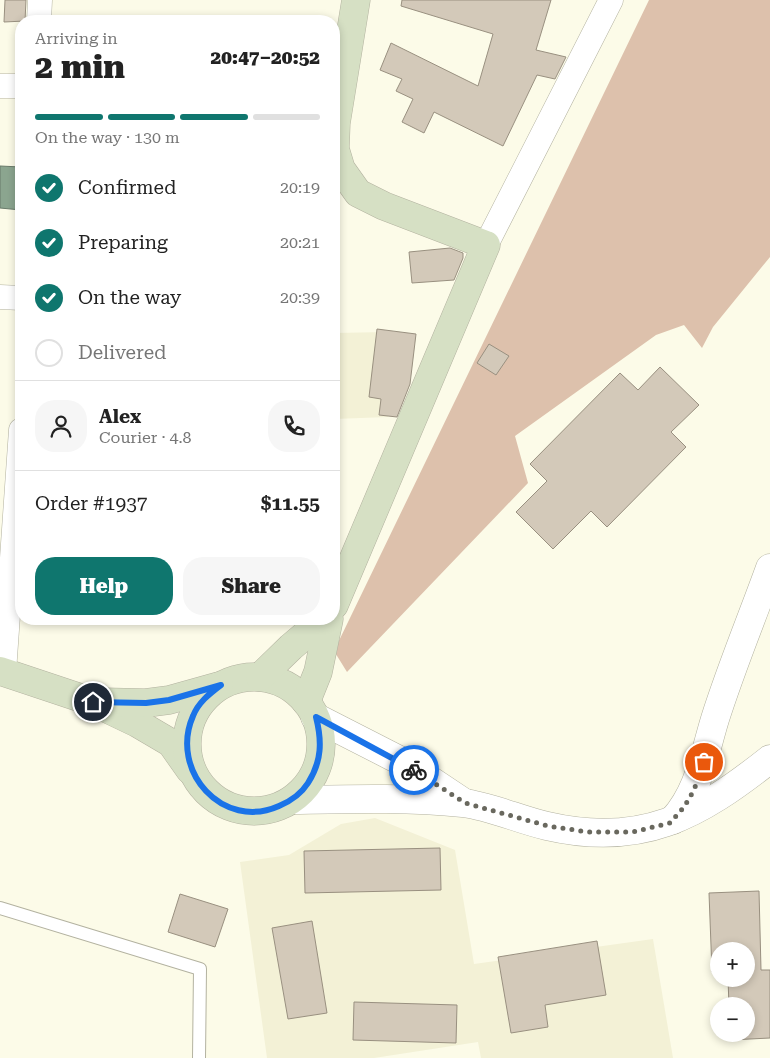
<!DOCTYPE html>
<meta charset="utf-8">
<style>
body{margin:0;font-family:"Roboto Serif",serif;background:#f6f6f6;color:#222;height:100vh;display:flex;flex-direction:column;font-size:19px;white-space:nowrap}
*{box-sizing:border-box;margin:0}
p{font-size:16px;color:#767676}
.icon{flex:none;width:28px;height:28px;fill:none;stroke:currentColor;stroke-width:2;stroke-linecap:round;stroke-linejoin:round}
.map{position:relative;flex:1;overflow:hidden}
.side{position:absolute;left:15px;top:15px;width:325px;height:610px;display:flex;flex-direction:column;background:#fff;border-radius:20px;box-shadow:0 2px 8px #0003}
.side>*{flex:none}
.controls{position:absolute;left:710px;top:942px;display:grid;gap:10px}
.controls a{display:grid;place-items:center;width:45px;height:45px;border-radius:50%;background:#fff;box-shadow:0 2px 8px #0003;font-size:25px}
.pin{position:absolute;display:grid;place-items:center;width:42px;height:42px;color:#fff;margin:-21px;border:2px solid #fff;border-radius:50%;box-shadow:0 1px 5px #0007}
.courier{position:absolute;display:grid;place-items:center;width:50px;height:50px;margin:-25px;border:4px solid #1a73e8;border-radius:50%;background:#fff;color:#222;box-shadow:0 1px 6px #0007}
.summary em{font-style:normal;font-weight:800}
.summary div{display:flex;flex-direction:column-reverse}
.summary{display:flex;align-items:center;justify-content:space-between;height:85px;padding:0 20px}
h1{font-size:32px;font-weight:800;line-height:38px}
.bar{display:grid;grid-template-columns:repeat(4,1fr);gap:8px 5px;align-content:center;height:60px;padding:0 20px}
.bar i{height:6px;border-radius:4px;background:#e0e0e0}
.bar .on{background:#0f766e}
.bar p{grid-column:span 4}
.line{display:flex;align-items:center;gap:12px;padding:0 20px;border-top:1px solid #e0e0e0}
.line div{flex:1}
.round{display:grid;place-items:center;flex:none;width:52px;height:52px;border-radius:20px;background:#f6f6f6}
ol{padding:0 20px;list-style:none}
li{display:flex;align-items:center;gap:15px;height:55px}
li p{margin-inline-start:auto}
li .icon{padding:5px;border-radius:50%;background:#0f766e;color:#fff;stroke-width:4}
li:last-child{color:#767676}
li i{width:28px;height:28px;border:2px solid #e0e0e0;border-radius:50%}
.primary-button{display:flex;gap:10px;margin-top:auto;padding:10px 20px}
.primary-button a{flex:1;height:58px;border-radius:20px;background:#0f766e;color:#fff;font-size:20px;font-weight:800;line-height:58px;text-align:center}
.primary-button a+a{background:#f6f6f6;color:#222}
.map>svg:first-child{display:block}
.built{fill:#f3f1d6}
.forest{fill:#ddc1ac}
.water{fill:#8ba58f;stroke:#697b6a}
.building{fill:#d3c9b9;stroke:#999080}
.lines{fill:none;stroke-linecap:round;stroke-linejoin:round}
.service-casing{stroke:#b3b2a0;stroke-width:14}
.minor-casing{stroke:#b3b2a0;stroke-width:25}
.tertiary-casing{stroke:#b3b2a0;stroke-width:29}
.secondary-casing{stroke:#b3b2a0;stroke-width:29}
.service{stroke:#fff;stroke-width:12}
.minor{stroke:#fff;stroke-width:24}
.tertiary{stroke:#fff;stroke-width:28}
.secondary{stroke:#d6e0c4;stroke-width:28}
.done{stroke:#69685e;stroke-width:5;stroke-dasharray:0 9}
.route{stroke:#1a73e8;stroke-width:6}
</style>
<div class="map">
<svg width="770" height="1058" viewBox="0 0 770 1058">
<rect width="100%" height="100%" fill="#fcfbe8"/>
<g class="built">
<path d="M 386,332 L 388,417 L 334,419 L 334,333 Z"/>
<path d="M 375,818 L 455,850 L 474,964 L 653,939 L 673,1058 L 481,1058 L 478,1042 L 374,1058 L 267,1058 L 240,862 L 289,855 L 341,824 Z"/>
</g>
<path class="forest" d="M 649,0 L 770,0 L 770,257 L 713,327 L 702,348 L 684,325 L 656,335 L 515,436 L 528,483 L 347,672 L 334,651 Z"/>
<path class="water" d="M 0,166 L 21,167 L 21,210 L 0,208 Z"/>
<g class="building">
<path d="M 5,0 L 26,0 L 25,21 L 4,22 Z"/>
<path d="M 402,0 L 551,0 L 536,50 L 566,57 L 555,79 L 537,75 L 503,146 L 434,112 L 424,133 L 402,122 L 413,99 L 396,91 L 402,79 L 380,70 L 391,43 L 478,86 L 493,34 L 401,6 Z"/>
<path d="M 450,248 L 463,253 L 463,258 L 454,280 L 412,283 L 409,252 Z"/>
<path d="M 377,329 L 416,334 L 410,384 L 397,417 L 379,415 L 381,399 L 369,397 Z"/>
<path d="M 489,344 L 509,356 L 496,375 L 477,363 Z"/>
<path d="M 660,367 L 699,405 L 671,432 L 686,447 L 607,527 L 591,511 L 553,549 L 516,512 L 547,481 L 530,464 L 620,373 L 638,390 Z"/>
<path d="M 440,848 L 441,890 L 305,893 L 304,851 Z"/>
<path d="M 759,891 L 761,970 L 770,970 L 770,1038 L 730,1040 L 730,1034 L 746,1034 L 746,1006 L 729,1006 L 728,979 L 746,979 L 746,951 L 719,951 L 719,972 L 712,972 L 709,893 Z"/>
<path d="M 180,894 L 228,909 L 215,947 L 168,932 Z"/>
<path d="M 312,921 L 327,1013 L 288,1019 L 272,928 Z"/>
<path d="M 597,941 L 606,995 L 545,1005 L 548,1027 L 511,1033 L 498,957 Z"/>
<path d="M 354,1002 L 457,1005 L 456,1043 L 353,1040 Z"/>
</g>
<g class="lines">
<defs>
<path id="service" d="M 0,908 L 200,969 L 199,1058"/>
<g id="minor">
<path d="M 39,21 L 40,0"/>
<path d="M 0,86 L 21,86"/>
<path d="M 486,245 L 611,0"/>
<path d="M 0,297 L 21,298"/>
<path d="M 4,672 L 21,430"/>
</g>
<g id="tertiary">
<path d="M 315,717 L 403,762 L 463,802"/>
<path d="M 292,800 C 348,799 406,797 463,803 C 490,806 520,820 547,826 C 642,848 698,816 770,759"/>
<path d="M 673,820 C 699,791 704,755 715,719 C 731,668 752,618 770,568"/>
</g>
<g id="secondary">
<path d="M 334,605 L 486,245 L 384,206 L 358,193 L 341,169 L 335,149 L 336,123 L 356,0"/>
<path d="M 0,671 L 93,702 L 137,723 L 171,743 L 190,770"/>
<circle cx="254" cy="744" r="67"/>
<path d="M 260,677 L 291,647 L 324,619"/>
<path d="M 102,702 L 146,703 L 169,700 L 219,686"/>
<path d="M 306,702 L 318,672 L 329,619"/>
</g>
</defs>
<use href="#service" class="service-casing"/>
<use href="#minor" class="minor-casing"/>
<use href="#tertiary" class="tertiary-casing"/>
<use href="#secondary" class="secondary-casing"/>
<use href="#service" class="service"/>
<use href="#minor" class="minor"/>
<use href="#tertiary" class="tertiary"/>
<use href="#secondary" class="secondary"/>
</g>
<g class="lines">
<path class="done" d="M 414,770 L 465,803 L 548,826 L 588,832 L 633,832 L 670,823 L 684,807 L 694,790 L 704,762"/>
<path class="route" d="M 93,702 L 146,703 L 169,700 L 221,685 C 209,694 198,703 193,716 C 169,771 223,831 279,806 C 291,801 301,794 308,783 C 322,761 322,741 316,717 L 414,770"/>
</g>
</svg>
<div class="controls">
<a>+</a>
<a>−</a>
</div>
<div class="pin" style="left:704px;top:762px;background:#ea580c"><svg class="icon" aria-label="bag" viewBox="0 0 24 24"><path d="M5 8h14l-1 12H6zM9 8a3 3 0 0 1 6 0"/></svg></div>
<div class="pin" style="left:93px;top:702px;background:#1f2937"><svg class="icon" aria-label="home" viewBox="0 0 24 24"><path d="M3 11l9-7 9 7M6 9v11h12V9"/></svg></div>
<div class="courier" style="left:414px;top:770px"><svg class="icon" aria-label="bike" viewBox="0 0 24 24"><circle cx="6" cy="16" r="4"/><circle cx="18" cy="16" r="4"/><path d="M6 16l4-8h5l3 8M10 8l3 8H6M13 5h3"/></svg></div>
<section class="side">
<div class="summary"><div><h1>2 min</h1><p>Arriving in</p></div><em>20:47–20:52</em></div>
<div class="bar"><i class="on"></i><i class="on"></i><i class="on"></i><i></i><p>On the way · 130 m</p></div>
<ol>
<li><svg class="icon" aria-label="check" viewBox="0 0 24 24"><path d="M5 12l5 5 9-10"/></svg>Confirmed<p>20:19</p></li>
<li><svg class="icon" aria-label="check" viewBox="0 0 24 24"><path d="M5 12l5 5 9-10"/></svg>Preparing<p>20:21</p></li>
<li><svg class="icon" aria-label="check" viewBox="0 0 24 24"><path d="M5 12l5 5 9-10"/></svg>On the way<p>20:39</p></li>
<li><i></i>Delivered</li>
</ol>
<div class="line" style="height:90px"><a class="round"><svg class="icon" aria-label="person" viewBox="0 0 24 24"><circle cx="12" cy="8" r="4"/><path d="M4 21q1-7 8-7t8 7"/></svg></a><div><b>Alex</b><p>Courier · 4.8</p></div><a class="round"><svg class="icon" aria-label="phone" viewBox="0 0 24 24"><path d="M5 4h4l2 5-3 2q2 4 5 5l2-3 5 2v4C11 20 4 13 5 4z"/></svg></a></div>
<div class="line" style="height:65px"><div>Order #1937</div><b>$11.55</b></div>
<div class="primary-button"><a>Help</a><a>Share</a></div>
</section>
</div>
